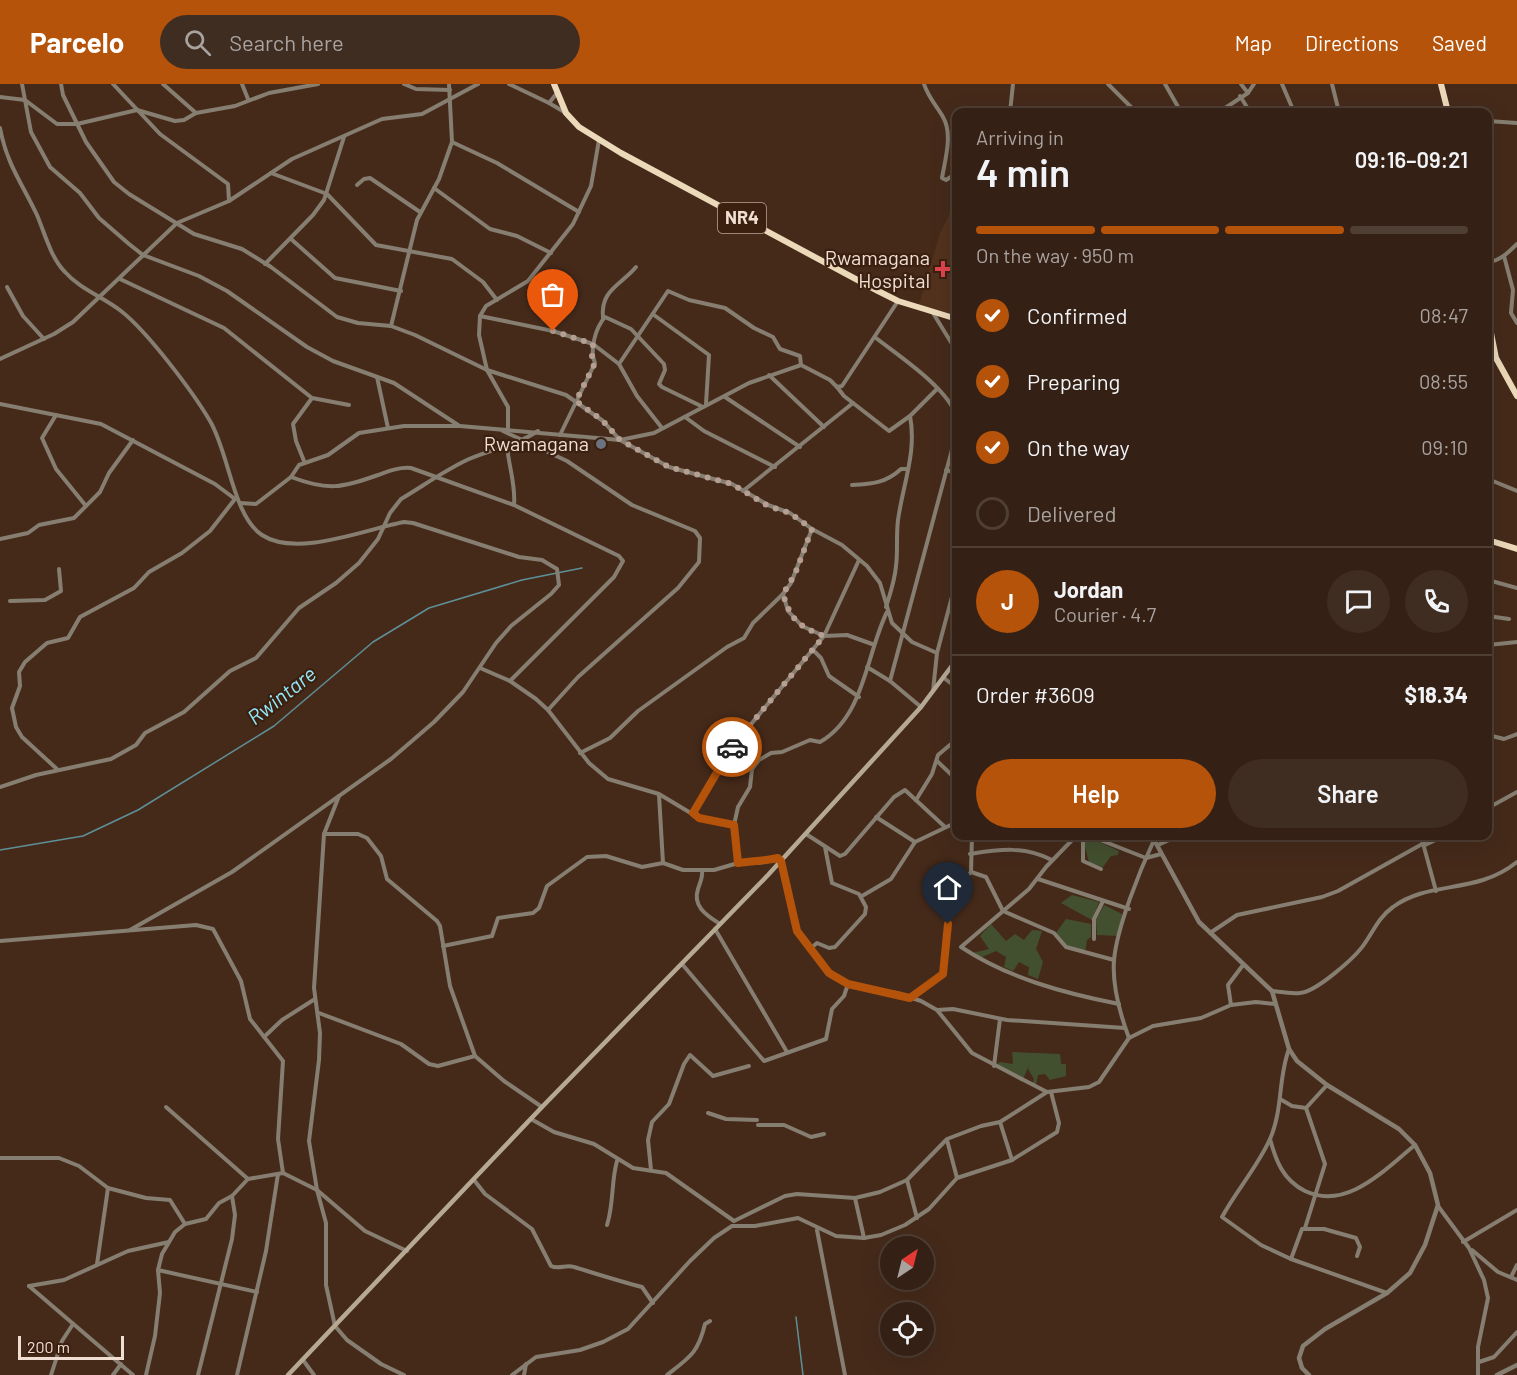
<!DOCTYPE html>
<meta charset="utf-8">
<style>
body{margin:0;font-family:Barlow,sans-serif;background:#3f2d22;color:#f1f3f6;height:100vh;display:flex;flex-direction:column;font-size:22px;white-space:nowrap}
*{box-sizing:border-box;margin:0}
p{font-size:20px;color:#a9a3a0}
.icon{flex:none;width:33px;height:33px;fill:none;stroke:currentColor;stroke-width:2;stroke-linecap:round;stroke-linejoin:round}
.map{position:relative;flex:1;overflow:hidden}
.panel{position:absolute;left:952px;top:24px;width:540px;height:732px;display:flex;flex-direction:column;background:#342014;border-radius:12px;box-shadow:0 6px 24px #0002,0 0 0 2px #4e3e34}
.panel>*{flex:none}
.needle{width:39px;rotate:35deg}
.fabs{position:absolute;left:880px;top:1152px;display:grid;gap:12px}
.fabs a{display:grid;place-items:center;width:54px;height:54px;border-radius:50%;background:#342014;box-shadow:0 6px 24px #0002,0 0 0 2px #4e3e34;font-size:30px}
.scale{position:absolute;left:18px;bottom:15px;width:106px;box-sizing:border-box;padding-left:6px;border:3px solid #f0ded3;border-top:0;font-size:16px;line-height:21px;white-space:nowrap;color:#f0ded3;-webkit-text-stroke:4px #3b2010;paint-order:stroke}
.pin{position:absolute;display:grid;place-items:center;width:51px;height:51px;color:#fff;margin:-62px -26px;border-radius:50% 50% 50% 0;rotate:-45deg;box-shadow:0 0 6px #0007}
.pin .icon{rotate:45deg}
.courier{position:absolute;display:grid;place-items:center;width:60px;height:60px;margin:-30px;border:4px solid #b45309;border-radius:50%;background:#fff;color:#222;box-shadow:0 2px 8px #0007}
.overview em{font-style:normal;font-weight:600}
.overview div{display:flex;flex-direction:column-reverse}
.overview{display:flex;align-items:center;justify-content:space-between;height:102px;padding:0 24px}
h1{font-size:39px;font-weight:600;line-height:45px}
.bar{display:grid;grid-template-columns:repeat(4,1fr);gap:9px 6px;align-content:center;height:72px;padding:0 24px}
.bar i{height:8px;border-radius:4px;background:#4e3e34}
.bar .on{background:#b45309}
.bar p{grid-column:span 4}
.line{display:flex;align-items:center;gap:15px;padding:0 24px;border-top:2px solid #4e3e34}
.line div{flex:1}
.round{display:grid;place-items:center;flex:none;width:63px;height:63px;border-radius:32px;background:#3f2d22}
ol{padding:0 24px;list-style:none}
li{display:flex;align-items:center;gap:18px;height:66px}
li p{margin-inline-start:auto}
li .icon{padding:6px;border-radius:50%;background:#b45309;color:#fff;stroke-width:4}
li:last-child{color:#a9a3a0}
li i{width:33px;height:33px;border:3px solid #4e3e34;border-radius:50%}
.action{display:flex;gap:12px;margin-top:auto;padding:12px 24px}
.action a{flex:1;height:69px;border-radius:36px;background:#b45309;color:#fff;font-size:24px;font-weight:600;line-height:69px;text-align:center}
.action a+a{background:#3f2d22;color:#f1f3f6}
header{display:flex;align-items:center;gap:36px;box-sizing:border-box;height:84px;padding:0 30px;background:#b45309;color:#fff}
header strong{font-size:28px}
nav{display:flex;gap:33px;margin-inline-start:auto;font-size:21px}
.search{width:420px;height:54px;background:#3f2d22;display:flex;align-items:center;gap:15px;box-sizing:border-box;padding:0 21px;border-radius:33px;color:#a9a3a0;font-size:22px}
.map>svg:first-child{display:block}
.built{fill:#53321d}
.green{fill:#43502f}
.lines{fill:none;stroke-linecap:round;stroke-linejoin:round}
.stream{stroke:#5e9098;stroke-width:1.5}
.minor{stroke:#867e71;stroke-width:4}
.tertiary{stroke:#867e71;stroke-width:4.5}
.secondary{stroke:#b6a994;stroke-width:4.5}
.trunk{stroke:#ecd9ba;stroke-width:6}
.done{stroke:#b49f92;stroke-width:6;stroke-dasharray:0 10.8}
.route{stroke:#b45309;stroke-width:8}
.health-dot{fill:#e0444e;stroke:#3b2010;stroke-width:2}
.worship-dot{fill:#6b7280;stroke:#3b2010;stroke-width:2}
.labels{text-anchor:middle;stroke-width:4.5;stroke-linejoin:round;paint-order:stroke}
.shield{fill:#3b2010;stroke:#baa598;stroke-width:1.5}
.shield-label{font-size:18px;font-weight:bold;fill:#f0ded3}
.poi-label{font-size:20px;fill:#f0ded3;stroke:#3b2010;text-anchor:end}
.water-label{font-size:21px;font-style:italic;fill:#93e8fb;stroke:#3b2010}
</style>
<header>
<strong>Parcelo</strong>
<div class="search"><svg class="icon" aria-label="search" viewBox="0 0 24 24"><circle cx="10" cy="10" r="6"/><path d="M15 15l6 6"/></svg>Search here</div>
<nav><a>Map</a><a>Directions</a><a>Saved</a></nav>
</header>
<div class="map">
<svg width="1517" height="1291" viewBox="0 0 1517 1291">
<rect width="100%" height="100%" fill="#452a1a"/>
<path class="built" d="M 957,115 L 957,231 L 919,221 L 940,149 Z"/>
<g class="green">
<path d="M 1088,753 L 1119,767 L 1118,771 L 1111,772 L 1103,783 L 1089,778 L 1084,759 Z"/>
<path d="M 1072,811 L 1099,818 L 1092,836 L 1061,819 Z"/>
<path d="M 1104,821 L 1122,830 L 1119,852 L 1097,851 L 1096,836 Z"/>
<path d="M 1066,835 L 1091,840 L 1091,853 L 1087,856 L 1085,868 L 1066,861 L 1056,849 Z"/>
<path d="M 991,840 L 1006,857 L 1015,850 L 1024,856 L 1032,846 L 1042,847 L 1036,865 L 1043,878 L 1038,895 L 1028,891 L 1029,883 L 1019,878 L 1013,887 L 1004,883 L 1006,873 L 996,867 L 982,873 L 973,869 L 989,865 L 980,852 Z"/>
<path d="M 1012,968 L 1060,970 L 1061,980 L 1066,980 L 1066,992 L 1050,996 L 1045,990 L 1038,991 L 1036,1001 L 1032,1001 L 1034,995 L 1028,985 L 1029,981 L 1022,998 L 994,982 L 1000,978 L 1013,980 Z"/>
</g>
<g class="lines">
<g class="stream">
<path d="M 0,766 L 83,752 L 138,726 L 274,642 L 373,558 L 429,524 L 522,496 L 582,484"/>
<path d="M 796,1233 L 803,1291"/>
</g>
<g class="minor">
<path d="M 22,0 L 31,48 L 50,83 L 80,109 L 99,134 L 129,160 L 143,171 L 199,192 L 227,207 L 307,263 L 333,277 L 394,299 L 458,341"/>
<path d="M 61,0 L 63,11 L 86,58 L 114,98 L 129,110 L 194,150 L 242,165 L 271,183 L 337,233 L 358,239 L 391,242 L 415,251 L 487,286 L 566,311 L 603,337 L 620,356 L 669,383 L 732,400 L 768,421 L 790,429 L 812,445 L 842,461 L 867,482 L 880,499 L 892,539 L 912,558 L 937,569"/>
<path d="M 113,0 L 160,50 L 228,100 L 229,117"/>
<path d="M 163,0 L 196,29"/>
<path d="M 242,0 L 248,15"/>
<path d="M 404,0 L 416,5 L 450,6"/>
<path d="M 509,0 L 549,19 L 557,9"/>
<path d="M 924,0 C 928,13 936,21 943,33 C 953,50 945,76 942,94 L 946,96 L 957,89"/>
<path d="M 1108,0 L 1136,28"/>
<path d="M 1165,0 L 1181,28"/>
<path d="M 1241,0 L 1248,9"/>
<path d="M 1282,0 L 1294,28"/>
<path d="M 1332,0 L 1339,28"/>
<path d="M 1240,12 L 1250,28"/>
<path d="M 0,13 L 25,16 L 57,40 L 77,40 L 137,26 L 175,37 L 184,36 L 196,29 L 235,22 L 269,9 L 318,0"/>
<path d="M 549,19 L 566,29"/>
<path d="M 1010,28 L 1013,0"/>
<path d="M 1219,28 L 1248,9 L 1254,0"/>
<path d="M 1488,37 L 1517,39"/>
<path d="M 0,44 C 7,81 22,99 37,131 C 45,150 51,174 65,188 C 80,205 103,213 121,227 C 147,247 193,308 210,337 C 229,369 233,432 262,451 C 297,474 366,445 404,438 L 413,439 L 519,473 L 542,476 L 557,485 L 559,501 L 551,510 L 511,542 L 496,559 L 463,608 L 434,638 L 391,675 L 232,788 L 130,846"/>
<path d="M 452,58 L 497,79 L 579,128"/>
<path d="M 271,89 L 327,110 L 376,161 L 452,175 L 483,198 L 497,216"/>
<path d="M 357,101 L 364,95 L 370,94 L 420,128"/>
<path d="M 434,104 L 490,145 L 517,152 L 551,169"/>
<path d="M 291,155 L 335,194 L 401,207"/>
<path d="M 1504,172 L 1513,206 L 1511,229 L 1517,239"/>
<path d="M 1488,178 C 1500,177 1509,168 1517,160"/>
<path d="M 265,180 L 313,131 L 324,116 L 344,53"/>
<path d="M 120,195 L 224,244 L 312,314 L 349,321"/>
<path d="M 7,203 L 23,232 L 44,255"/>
<path d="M 933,229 L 957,268"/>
<path d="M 654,231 L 709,271 L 706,320"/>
<path d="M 480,232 L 553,247 L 593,260 L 619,280 L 637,312 L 662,344"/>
<path d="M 603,234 C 600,206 621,201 636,183"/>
<path d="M 391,242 L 417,136 L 439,95 L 452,58 L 449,0"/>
<path d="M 876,254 C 899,272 948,304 957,333"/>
<path d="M 0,275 L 54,250 L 73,238 L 177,139 L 229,117 L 292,75 L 382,35 L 422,30 L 478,0"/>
<path d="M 619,280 L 668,207 L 689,216 L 725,224 L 754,244 L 773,253 L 780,265 L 800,272 L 801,281"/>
<path d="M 769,291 L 824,343"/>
<path d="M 377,293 L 388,344"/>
<path d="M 837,303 L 844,312 L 889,347 L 910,332 L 937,305"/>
<path d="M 725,313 L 800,363"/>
<path d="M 0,320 L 101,340 L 215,400 L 235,415"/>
<path d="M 56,331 L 42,354 L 56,385 L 86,422"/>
<path d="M 685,333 L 704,347 L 775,383"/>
<path d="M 508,346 L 508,323 L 487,286 L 479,251 L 480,232 L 486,222 L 528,197 L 573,140 L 591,102 L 599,56"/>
<path d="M 503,347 L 567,377 L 632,421 L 695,447 L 700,454 L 699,478 L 678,504 L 578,593 L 548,626"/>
<path d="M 560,351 L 595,279 C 589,266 596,243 605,233 L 631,245 L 664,280 L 665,286 L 659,300 L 662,303 L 701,322"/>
<path d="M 507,360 C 508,381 516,400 514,421"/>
<path d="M 304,377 L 296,357 L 293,340 L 312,314"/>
<path d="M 946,386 L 957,389"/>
<path d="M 291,393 C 328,407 342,404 378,391 C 389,387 399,383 411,384 L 514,421 L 619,472 L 623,477 L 614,493 L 510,597"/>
<path d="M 1488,395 L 1517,407"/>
<path d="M 852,401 C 872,400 886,399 901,385 L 907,385"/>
<path d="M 743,407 L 853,319"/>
<path d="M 240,419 L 256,420 L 291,393 L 299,381 L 328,371 L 359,349 L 404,342 L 460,342 L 620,356 L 654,349 L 749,299 L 801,281 L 830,296 L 837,303 L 842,302 L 898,217"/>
<path d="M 0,455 L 28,449 L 39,441 L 74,434 L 100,408 L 109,389 L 133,356"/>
<path d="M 1488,496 L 1517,504"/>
<path d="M 783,510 L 788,527 L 802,542 L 824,552 L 847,551 L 872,560"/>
<path d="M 10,517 L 45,516 L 61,507 L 59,485"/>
<path d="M 886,523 C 890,510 895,496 896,482 C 898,467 896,452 898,436 C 903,400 917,368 910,332"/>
<path d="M 1488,532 L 1509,535"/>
<path d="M 1488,561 L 1517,558"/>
<path d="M 813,566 L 821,574 L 829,592 L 859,613"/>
<path d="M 867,583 L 890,597 L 921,623"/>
<path d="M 480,584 L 510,597 L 536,615 L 548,626 L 589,679 L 608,695 L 659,710 L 699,734 L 734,741"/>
<path d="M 944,594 L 957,604"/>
<path d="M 890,597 L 957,347"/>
<path d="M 933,607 L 937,569 L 957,494"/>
<path d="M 1488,651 L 1504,655 L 1517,650"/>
<path d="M 580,669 L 610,654 L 638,627 L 727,563 L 744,554 L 753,539 L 783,510 L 791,499 L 812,445"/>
<path d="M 937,677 L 957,696"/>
<path d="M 58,686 L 22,653 L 16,643 L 12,624 L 20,602 L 19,588 L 25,578 L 47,559 L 68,554 L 80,533 L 134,504 L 149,488 L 182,469 L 210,447 L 235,415"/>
<path d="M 0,703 L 36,691 L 111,675 L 136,661 L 145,649 L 184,628 L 230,587 L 256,574 L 299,524 L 336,499 L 359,479 L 378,455 L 390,429 L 401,415 C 423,402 445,386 469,375 C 492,365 517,361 538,347"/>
<path d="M 659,711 L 663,779"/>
<path d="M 339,712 L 324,750 L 314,904 L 320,949 L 319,976 L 309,1057 L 317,1106 L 326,1139 L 326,1201 L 335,1242 L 347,1256 L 381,1280 L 404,1291"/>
<path d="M 916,716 L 932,690 L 938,671 L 957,655"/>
<path d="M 1488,724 L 1517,708"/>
<path d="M 693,729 L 728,668 L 824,552 L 859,476"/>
<path d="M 876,733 L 915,758"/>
<path d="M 324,750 L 358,750 L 367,754 L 381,772 L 387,795 L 437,837 L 440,842 L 450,902 L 475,972 L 504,997 L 542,1023"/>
<path d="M 806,750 L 840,772 L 845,770 L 894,713 L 905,706 L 945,743"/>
<path d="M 972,752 L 971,788 L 986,793 L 1003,827 L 1054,849 L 1066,863 L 1114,876"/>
<path d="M 1076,752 L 1046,783 L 1029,805 L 961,863 C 1008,894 1063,909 1119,920"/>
<path d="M 1083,752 L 1083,777 L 1101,785"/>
<path d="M 1090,752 L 1146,774 L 1161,770"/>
<path d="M 1421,752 L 1436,807"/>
<path d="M 1158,761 L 1178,752"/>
<path d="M 970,770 C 1001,765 1024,762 1052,776"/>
<path d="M 738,779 L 734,741 L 738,723 L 750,703 L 752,685 L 759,676 L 771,669 L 782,668 L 810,656 L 820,658 C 865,632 866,570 887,528"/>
<path d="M 702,786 C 703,794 700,798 698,805 C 692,823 708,832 720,840"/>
<path d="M 1038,795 L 1129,825"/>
<path d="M 862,812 L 891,795 L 915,758 L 957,738"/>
<path d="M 715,845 L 787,968"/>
<path d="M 1210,849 L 1237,831 L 1322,813 L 1338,807 L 1424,759 L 1425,761 L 1444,752"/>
<path d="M 1094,855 L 1094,835 L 1103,817"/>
<path d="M 0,857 L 196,841 L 213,845 L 241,897 L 250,935 L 283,977 L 278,1055 L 283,1089"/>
<path d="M 443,862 L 492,852 L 498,834 L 533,829 L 539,824 L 547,802 L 587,773 L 606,772 L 642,783 L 663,779 L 683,786 L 714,786 L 738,779 L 752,777 L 759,779 L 778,774 L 781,777 L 797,847 L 829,889 L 839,896 L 861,904 L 897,909 L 921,917 L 937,926 L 972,969 L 1047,1008 L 1089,1003 L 1099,998 L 1129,954 L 1153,942 L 1201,934 L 1231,921 L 1256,918 L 1275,920"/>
<path d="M 811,864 L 817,859 L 829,864 L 835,863 L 865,830 L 866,823 L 859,810 L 832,799 L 825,763"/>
<path d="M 682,880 L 764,977 L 826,955 L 832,925 L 844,912 L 848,900"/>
<path d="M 1272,907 C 1281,908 1291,910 1300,909 C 1316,908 1356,873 1365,859 C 1374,846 1379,833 1393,823 C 1429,796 1476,811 1517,778"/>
<path d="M 910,913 L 943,890 L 951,810 L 971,788"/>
<path d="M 1231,921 L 1228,901 L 1243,881"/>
<path d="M 937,926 L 953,925 L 1007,936 L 1125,944"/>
<path d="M 319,929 L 401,960 L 429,980 L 438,982 L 475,972"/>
<path d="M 264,953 L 282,936 L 315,915"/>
<path d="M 1129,954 C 1120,930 1112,902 1114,876 C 1117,843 1140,786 1154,756"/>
<path d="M 1289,965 C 1278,994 1283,1026 1270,1055 C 1258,1082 1236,1107 1222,1133 L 1261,1161 L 1291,1175"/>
<path d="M 994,982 L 1000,935"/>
<path d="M 1280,1015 L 1292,1022 L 1306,1024"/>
<path d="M 166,1023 L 248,1095"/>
<path d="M 708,1029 L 726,1035 L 757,1036"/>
<path d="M 531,1035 L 554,1048 L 594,1060 L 633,1084 L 666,1089 L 734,1137 L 785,1112 L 797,1110 L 855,1114 L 880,1108 L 907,1096 L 947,1055 L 981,1042 L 1000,1038 L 1047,1008"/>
<path d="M 1000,1038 L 1012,1076"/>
<path d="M 758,1041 L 784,1041 L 811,1053 L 824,1050"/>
<path d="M 1270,1055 C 1276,1077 1283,1096 1305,1107 C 1347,1127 1385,1085 1415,1061"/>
<path d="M 947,1056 L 957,1094"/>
<path d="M 0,1074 L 59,1074 L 79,1082 L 108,1104 L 146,1114 L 170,1116 L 185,1140"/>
<path d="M 651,1086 L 648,1056 L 652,1038 L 669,1020 L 684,980 L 690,971 L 713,992 L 749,982"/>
<path d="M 474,1096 L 485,1110 L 532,1145 L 551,1182 C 559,1186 566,1180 574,1183 C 597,1190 619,1197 642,1203 L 653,1219"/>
<path d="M 907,1096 L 917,1134"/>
<path d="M 855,1114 L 864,1154"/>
<path d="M 1438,1122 L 1469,1164 L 1484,1196 L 1488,1214 L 1478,1263 L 1478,1291"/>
<path d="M 607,1141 C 614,1119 611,1098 617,1077"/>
<path d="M 1305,1144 L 1325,1080 L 1306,1024 L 1327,1001"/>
<path d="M 817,1146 L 845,1291"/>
<path d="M 1463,1158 L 1517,1126"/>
<path d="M 1472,1166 L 1498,1188 L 1517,1196"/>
<path d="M 1357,1172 L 1360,1163 L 1356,1154 L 1324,1145 L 1302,1145 L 1291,1175 L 1387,1209"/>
<path d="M 97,1180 L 108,1104"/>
<path d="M 158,1186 L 257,1208"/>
<path d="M 1511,1193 L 1517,1181"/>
<path d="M 29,1202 L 64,1196 L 128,1167 L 169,1158"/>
<path d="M 29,1202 L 133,1291"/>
<path d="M 303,1276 L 314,1291"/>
<path d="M 1479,1278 L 1494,1273 L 1517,1248"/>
<path d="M 51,1291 L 62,1257 L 73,1240"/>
<path d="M 113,1291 L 121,1280"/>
<path d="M 146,1291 L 155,1252 L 160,1209 L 158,1186 L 162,1170 L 175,1148 L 185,1140 L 206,1135 L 219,1119 L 232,1112 L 248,1095 L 283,1089 L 317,1106 L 365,1147 L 407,1167"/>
<path d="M 198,1291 L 232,1155 L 235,1131 L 232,1112"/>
<path d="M 237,1291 L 266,1167 L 278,1090"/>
<path d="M 512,1291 L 536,1273 L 580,1266 L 603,1258 L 628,1245 L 690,1177 L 714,1154 L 732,1142 L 755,1142 L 798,1134 L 836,1152 L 864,1154 L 881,1151 L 905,1141 L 929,1125 L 957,1094 L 1012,1076 L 1057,1048 L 1059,1039 L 1051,1008"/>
<path d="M 524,1291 L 526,1280"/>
<path d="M 667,1291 C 690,1273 698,1269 705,1240 L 710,1237"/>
</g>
<g class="tertiary">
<path d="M 1152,752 L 1199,838 L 1272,907 L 1289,965 L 1297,977 L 1327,1001 L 1399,1045 L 1415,1061 L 1430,1089 L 1438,1121 L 1425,1161 L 1410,1189 L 1387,1209 L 1325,1245 L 1303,1262 L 1299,1274 L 1302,1284 L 1309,1291"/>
<path d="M 1497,1291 L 1517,1281"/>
</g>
<path class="secondary" d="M 288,1291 L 542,1023 L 768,791 L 921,623 L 957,575"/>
<g class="trunk">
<path d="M 554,0 L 566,29 L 579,43 L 621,69 L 878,207 L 898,217 L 957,235"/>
<path d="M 1441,0 L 1448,28"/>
<path d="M 1488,234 L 1496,274 L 1517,312"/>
<path d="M 1488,456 L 1517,465"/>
</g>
</g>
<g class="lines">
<path class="done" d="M 553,247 L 593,260 L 592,272 L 595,279 L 576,317 L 603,337 L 620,356 L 669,383 L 732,400 L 768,422 L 790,429 L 812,445 L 795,490 L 783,510 C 791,537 799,542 824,552 L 732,663"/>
<path class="route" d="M 732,663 L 693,729 L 699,734 L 734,741 L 738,779 C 752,777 764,777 778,774 L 781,777 L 797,847 L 829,889 L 848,900 L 910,914 L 943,890 L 948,840"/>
</g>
<path class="health-dot" d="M940 176h6v6h6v6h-6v6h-6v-6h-6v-6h6z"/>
<circle class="worship-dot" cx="601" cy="360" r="6"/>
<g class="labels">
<rect class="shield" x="718" y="119" width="48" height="30" rx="4.5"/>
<g class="shield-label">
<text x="742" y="140">NR4</text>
</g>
<g class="poi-label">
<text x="930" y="181">Rwamagana<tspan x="930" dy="23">Hospital</tspan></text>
<text x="589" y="367">Rwamagana</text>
</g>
<g class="water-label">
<text transform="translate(282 612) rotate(-38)" y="7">Rwintare</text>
</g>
</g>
</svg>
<div class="fabs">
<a><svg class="needle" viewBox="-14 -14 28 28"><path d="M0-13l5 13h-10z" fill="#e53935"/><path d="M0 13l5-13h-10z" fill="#a9a3a0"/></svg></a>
<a><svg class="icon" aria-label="locate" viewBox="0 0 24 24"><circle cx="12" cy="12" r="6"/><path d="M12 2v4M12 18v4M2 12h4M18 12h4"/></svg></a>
</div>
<div class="scale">200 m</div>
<div class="pin" style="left:553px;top:247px;background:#ea580c"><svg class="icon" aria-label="bag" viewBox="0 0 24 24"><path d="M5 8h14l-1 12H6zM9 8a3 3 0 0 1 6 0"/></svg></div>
<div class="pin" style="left:948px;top:840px;background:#1f2937"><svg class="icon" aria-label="home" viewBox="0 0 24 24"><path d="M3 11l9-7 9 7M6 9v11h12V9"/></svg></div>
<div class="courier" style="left:732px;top:663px"><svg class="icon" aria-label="car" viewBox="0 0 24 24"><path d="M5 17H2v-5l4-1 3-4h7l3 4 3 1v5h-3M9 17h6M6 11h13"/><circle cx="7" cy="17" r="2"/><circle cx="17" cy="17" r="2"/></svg></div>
<section class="panel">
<div class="overview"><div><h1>4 min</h1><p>Arriving in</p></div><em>09:16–09:21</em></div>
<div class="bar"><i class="on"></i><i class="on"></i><i class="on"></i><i></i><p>On the way · 950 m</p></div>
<ol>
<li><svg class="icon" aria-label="check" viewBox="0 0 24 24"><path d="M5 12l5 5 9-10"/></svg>Confirmed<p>08:47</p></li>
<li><svg class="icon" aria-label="check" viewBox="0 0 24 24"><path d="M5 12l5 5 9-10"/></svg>Preparing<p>08:55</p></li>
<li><svg class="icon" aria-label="check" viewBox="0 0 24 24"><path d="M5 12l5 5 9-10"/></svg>On the way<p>09:10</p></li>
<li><i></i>Delivered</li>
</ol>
<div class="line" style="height:108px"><b class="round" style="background:#b45309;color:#fff">J</b><div><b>Jordan</b><p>Courier · 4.7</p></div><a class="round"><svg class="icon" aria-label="chat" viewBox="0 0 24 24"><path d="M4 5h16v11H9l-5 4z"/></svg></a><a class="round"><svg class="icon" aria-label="phone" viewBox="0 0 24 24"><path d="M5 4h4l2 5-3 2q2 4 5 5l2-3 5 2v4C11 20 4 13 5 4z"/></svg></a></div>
<div class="line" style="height:78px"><div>Order #3609</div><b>$18.34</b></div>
<div class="action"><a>Help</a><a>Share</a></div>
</section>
</div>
